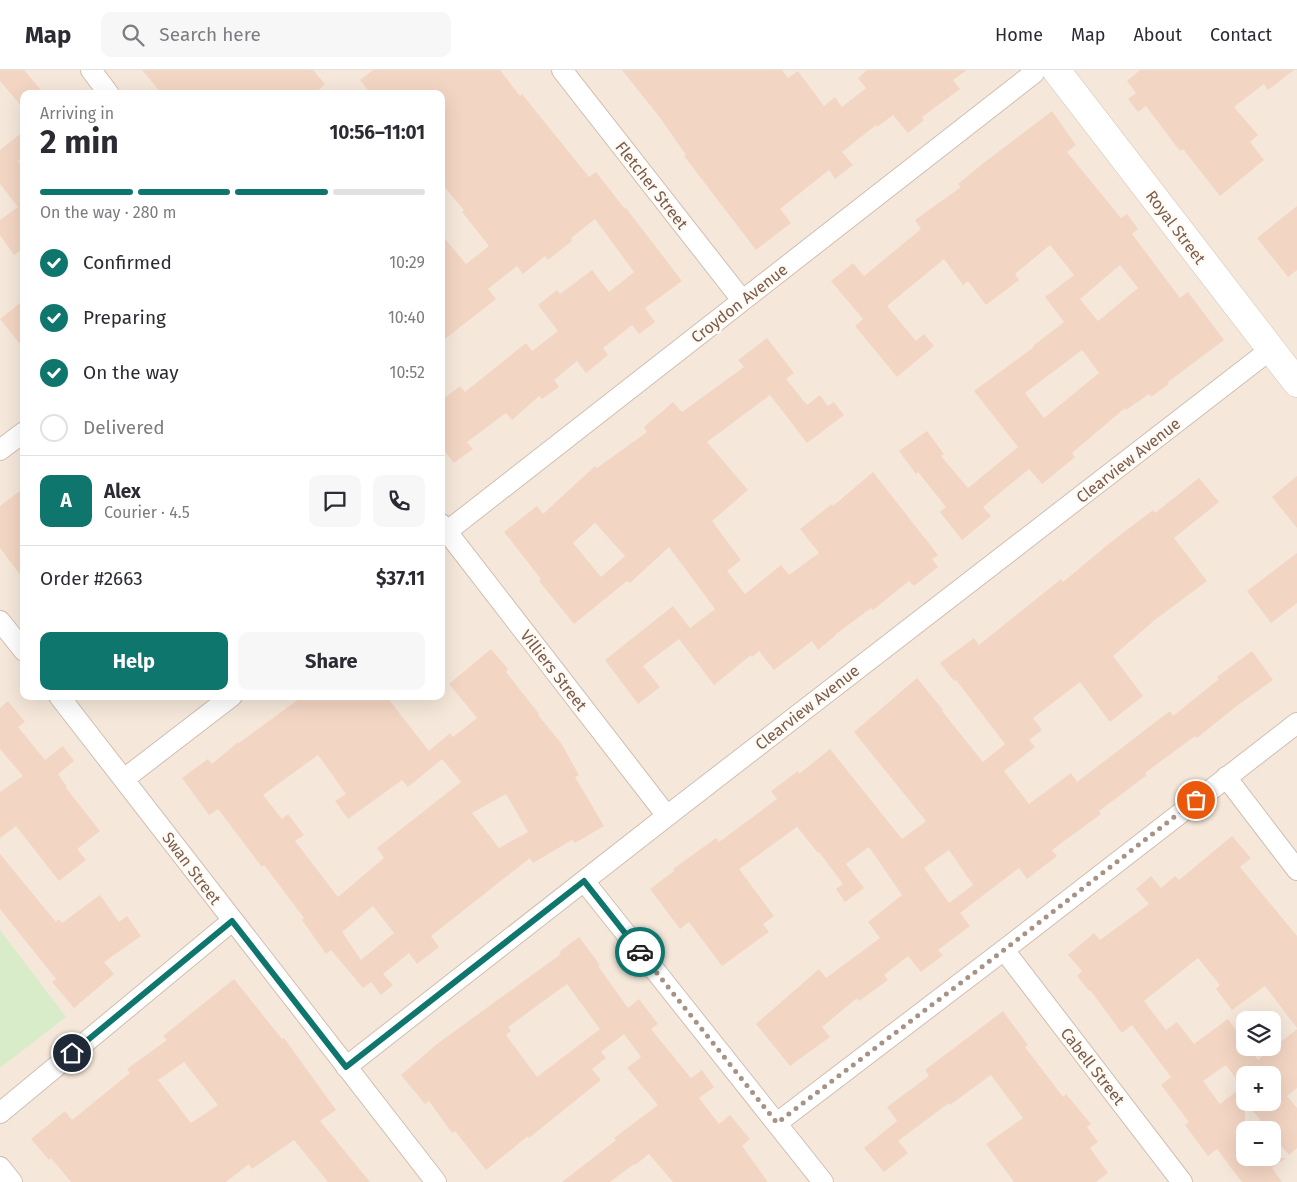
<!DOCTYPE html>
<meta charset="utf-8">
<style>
body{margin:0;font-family:"Fira Sans",sans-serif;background:#f7f7f7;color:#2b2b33;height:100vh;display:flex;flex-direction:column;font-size:19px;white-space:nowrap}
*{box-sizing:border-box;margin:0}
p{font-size:16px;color:#7c7c81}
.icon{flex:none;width:28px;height:28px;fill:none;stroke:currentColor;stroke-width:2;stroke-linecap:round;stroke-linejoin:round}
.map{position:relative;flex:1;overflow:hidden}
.sheet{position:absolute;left:20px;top:20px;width:425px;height:610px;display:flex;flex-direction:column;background:#fff;border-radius:10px;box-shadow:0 5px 20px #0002}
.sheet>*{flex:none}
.tools{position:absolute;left:1236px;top:941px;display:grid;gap:10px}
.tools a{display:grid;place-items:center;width:45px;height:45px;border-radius:10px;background:#fff;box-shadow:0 5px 20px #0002;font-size:25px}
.pin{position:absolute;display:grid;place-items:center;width:42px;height:42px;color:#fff;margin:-21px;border:2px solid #fff;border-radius:50%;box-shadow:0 1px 5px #0007}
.courier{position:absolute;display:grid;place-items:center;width:50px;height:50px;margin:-25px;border:4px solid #0f766e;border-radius:50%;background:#fff;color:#222;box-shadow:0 1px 6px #0007}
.overview em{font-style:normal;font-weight:700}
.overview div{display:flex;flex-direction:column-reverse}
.overview{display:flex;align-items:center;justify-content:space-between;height:85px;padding:0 20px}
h1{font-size:32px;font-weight:700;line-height:38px}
.bar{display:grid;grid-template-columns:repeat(4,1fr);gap:8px 5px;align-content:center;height:60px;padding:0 20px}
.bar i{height:6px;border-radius:4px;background:#e1e1e2}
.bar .selected{background:#0f766e}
.bar p{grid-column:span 4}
.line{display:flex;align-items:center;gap:12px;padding:0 20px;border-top:1px solid #e1e1e2}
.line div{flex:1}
.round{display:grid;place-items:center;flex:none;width:52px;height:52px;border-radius:10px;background:#f7f7f7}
ol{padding:0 20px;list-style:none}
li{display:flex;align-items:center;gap:15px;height:55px}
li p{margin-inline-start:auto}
li .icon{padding:5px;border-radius:50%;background:#0f766e;color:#fff;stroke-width:4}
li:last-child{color:#7c7c81}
li i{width:28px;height:28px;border:2px solid #e1e1e2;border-radius:50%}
.action{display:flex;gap:10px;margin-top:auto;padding:10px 20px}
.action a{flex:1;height:58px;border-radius:10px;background:#0f766e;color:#fff;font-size:20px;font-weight:700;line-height:58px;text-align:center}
.action a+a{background:#f7f7f7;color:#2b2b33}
header{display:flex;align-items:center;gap:30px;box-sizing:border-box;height:70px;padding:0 25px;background:#fff;border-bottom:1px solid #e1e1e2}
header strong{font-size:24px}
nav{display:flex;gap:28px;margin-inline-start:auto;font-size:18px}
.search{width:350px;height:45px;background:#f7f7f7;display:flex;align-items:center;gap:12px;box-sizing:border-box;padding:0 18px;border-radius:10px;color:#7c7c81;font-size:19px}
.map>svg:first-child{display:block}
.residential{fill:#f5e8da;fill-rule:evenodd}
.green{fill:#d8ecc9}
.building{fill:#f3d5c3;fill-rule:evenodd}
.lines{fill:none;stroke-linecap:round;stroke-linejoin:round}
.street-casing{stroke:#d1beb0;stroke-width:22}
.secondary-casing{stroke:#d6c0b0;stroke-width:29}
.street{stroke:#fff;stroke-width:20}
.secondary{stroke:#fff;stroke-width:28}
.done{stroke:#a89285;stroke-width:5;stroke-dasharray:0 9}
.route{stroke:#0f766e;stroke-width:6}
.labels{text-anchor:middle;stroke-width:5;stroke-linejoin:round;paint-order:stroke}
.street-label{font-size:16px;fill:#7a5c4d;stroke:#fffaf3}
</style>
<header>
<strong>Map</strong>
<div class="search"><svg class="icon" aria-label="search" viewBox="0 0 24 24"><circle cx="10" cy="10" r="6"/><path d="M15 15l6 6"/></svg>Search here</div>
<nav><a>Home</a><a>Map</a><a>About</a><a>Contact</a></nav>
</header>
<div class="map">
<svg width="1297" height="1112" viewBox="0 0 1297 1112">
<rect width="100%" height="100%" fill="#fdf6ec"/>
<path class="residential" d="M 0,0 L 1297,0 L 1297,1112 L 0,1112 ZM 24,24 L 441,24 L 441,626 L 24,626 ZM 1245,950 L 1272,950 L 1272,978 L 1245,978 ZM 1245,1005 L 1272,1005 L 1272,1032 L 1245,1032 ZM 1245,1060 L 1272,1060 L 1272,1088 L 1245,1088 Z"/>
<path class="green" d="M 0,860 L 66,947 L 0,998 Z"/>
<g class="building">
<path d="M 0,0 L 24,0 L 44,24 L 24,24 L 24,39 L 0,11 Z"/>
<path d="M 142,0 L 313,0 L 325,14 L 314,24 L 162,24 Z"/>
<path d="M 373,0 L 500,0 L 520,26 L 522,24 L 589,107 L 596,102 L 625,139 L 626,138 L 682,211 L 645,238 L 655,252 L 639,264 L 632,255 L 603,278 L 608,285 L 586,303 L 577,291 L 554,310 L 559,317 L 542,329 L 539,326 L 512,350 L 506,343 L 467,372 L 473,379 L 454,393 L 441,377 L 441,331 L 460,316 L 465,322 L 526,273 L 532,281 L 558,261 L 538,235 L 557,220 L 560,224 L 592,200 L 609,222 L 634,202 L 595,149 L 571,168 L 572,171 L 548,190 L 545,186 L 523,204 L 517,196 L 488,219 L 496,229 L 441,272 L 441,164 L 466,194 L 489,176 L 462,142 L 464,140 L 441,113 L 441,24 L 371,24 L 360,10 Z"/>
<path d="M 622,0 L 782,0 L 788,8 L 798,1 L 824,36 L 835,27 L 842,37 L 866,18 L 858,8 L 867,0 L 967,0 L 953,10 L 960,19 L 922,47 L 924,50 L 908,63 L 893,45 L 877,57 L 876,55 L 842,82 L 853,95 L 835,109 L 829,100 L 780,139 L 791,153 L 756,180 L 684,86 L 686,85 L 661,49 Z"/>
<path d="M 1140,0 L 1294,0 L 1268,20 L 1264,14 L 1234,37 L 1258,65 L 1250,72 L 1264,90 L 1220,126 L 1183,79 L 1180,81 L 1146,36 L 1138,42 L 1128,29 L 1136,23 L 1127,11 Z"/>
<path d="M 1052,41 L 1076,75 L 1067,82 L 1121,148 L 1127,144 L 1138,159 L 1132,164 L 1180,228 L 1188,222 L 1224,270 L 1168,312 L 1169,314 L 1151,327 L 1149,324 L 1126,340 L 1125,338 L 1072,383 L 1075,387 L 1042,414 L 1029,399 L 983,437 L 991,446 L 962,470 L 940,442 L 946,437 L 918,402 L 916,404 L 899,381 L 927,361 L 944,384 L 941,386 L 968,418 L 1018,377 L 974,321 L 1034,277 L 1033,276 L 1064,252 L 1045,227 L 1074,205 L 1050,175 L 1015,204 L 1019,210 L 986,235 L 968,211 L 963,215 L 944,189 L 887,236 L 916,271 L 924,264 L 934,276 L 897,307 L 855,256 L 863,249 L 831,211 L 853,193 L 864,206 L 921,159 L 915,150 L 961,117 L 958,114 L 981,95 ZM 1120,195 L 1138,218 L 1098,251 L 1080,229 ZM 1082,280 L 1099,303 L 1044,348 L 1025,323 Z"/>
<path d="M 24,61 L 24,86 L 18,91 L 24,99 L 24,178 L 14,185 L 0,165 L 0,150 L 18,137 L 0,114 L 0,80 Z"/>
<path d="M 1297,136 L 1297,200 L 1288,207 L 1257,168 Z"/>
<path d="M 24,230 L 24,279 L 0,249 Z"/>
<path d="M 767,268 L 794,303 L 786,309 L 807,335 L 820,325 L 828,336 L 834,332 L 844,345 L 807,373 L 770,325 L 707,372 L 748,420 L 712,451 L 741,490 L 727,501 L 745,524 L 781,495 L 789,505 L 819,483 L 800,459 L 832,434 L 833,436 L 873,402 L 938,485 L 932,489 L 938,497 L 914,516 L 909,511 L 873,540 L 871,538 L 836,564 L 836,565 L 818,580 L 812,571 L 774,600 L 759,581 L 752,587 L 751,585 L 714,615 L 679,569 L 643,596 L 660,617 L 638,634 L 605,590 L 673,536 L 690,558 L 715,539 L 669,477 L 630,513 L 627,511 L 574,554 L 539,511 L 541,509 L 504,462 L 537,436 L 543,444 L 595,396 L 597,398 L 647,362 L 644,357 L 673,332 L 682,342 L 744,297 L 738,290 ZM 595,453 L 625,486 L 601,507 L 573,473 Z"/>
<path d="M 1297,406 L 1297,458 L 1272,427 Z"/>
<path d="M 1199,408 L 1219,432 L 1174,468 L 1207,511 L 1156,549 L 1113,586 L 1143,626 L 1110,652 L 1080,612 L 1033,648 L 1042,660 L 1029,670 L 1035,677 L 1004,701 L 1029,734 L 1071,703 L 1077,712 L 1170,641 L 1173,646 L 1219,609 L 1217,607 L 1252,581 L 1273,610 L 1238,635 L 1197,668 L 1195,666 L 1145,703 L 1147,705 L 1099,741 L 1101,744 L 1052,780 L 1057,786 L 1027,809 L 1019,798 L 960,843 L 970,856 L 938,880 L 943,885 L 921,902 L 908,886 L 884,905 L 888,910 L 859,931 L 857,928 L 822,957 L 830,967 L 790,996 L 756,954 L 819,899 L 826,908 L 880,868 L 868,852 L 902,825 L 869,777 L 846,794 L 864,818 L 845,832 L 836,819 L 843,814 L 819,782 L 818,783 L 797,757 L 739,799 L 774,846 L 763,854 L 769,862 L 722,896 L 689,852 L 680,859 L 650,819 L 674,801 L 673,799 L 716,768 L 719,772 L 777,729 L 771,721 L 798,701 L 799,704 L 830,679 L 902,769 L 926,751 L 854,662 L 917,608 L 943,640 L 942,641 L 983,692 L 1005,674 L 956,610 L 954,611 L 940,593 L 974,568 L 979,575 L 1061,509 L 1063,512 L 1111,472 L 1153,440 L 1155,443 ZM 949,780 L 973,815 L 949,833 L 924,798 Z"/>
<path d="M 24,418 L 24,510 L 0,478 L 0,436 Z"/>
<path d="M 1297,483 L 1297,533 L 1271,553 L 1247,521 Z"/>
<path d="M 491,579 L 508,599 L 506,602 L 539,644 L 538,645 L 561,673 L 579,705 L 575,707 L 604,756 L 575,773 L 572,770 L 533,793 L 530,788 L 431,866 L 439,877 L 417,894 L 409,883 L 383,904 L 393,915 L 381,925 L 371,912 L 363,918 L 331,880 L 326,884 L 302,850 L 304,848 L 264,795 L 262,797 L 218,739 L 209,745 L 182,708 L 208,689 L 212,694 L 238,672 L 239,673 L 303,626 L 386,626 L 429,681 L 450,663 L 453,667 L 477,648 L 449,614 ZM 318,685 L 346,724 L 335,731 L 348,749 L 402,710 L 408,717 L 442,689 L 461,712 L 377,778 L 384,788 L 338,827 L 295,771 L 304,765 L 288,744 L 282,749 L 263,725 ZM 506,724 L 528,762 L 499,778 L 472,743 ZM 373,836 L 394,863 L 361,890 L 342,862 Z"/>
<path d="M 8,631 L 25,652 L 18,657 L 45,690 L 63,676 L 74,691 L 58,704 L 67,717 L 66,718 L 100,761 L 77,779 L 86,790 L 59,811 L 16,756 L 0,768 L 0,722 L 23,706 L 0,679 L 0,638 Z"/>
<path d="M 1232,766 L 1251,788 L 1240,797 L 1297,866 L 1297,958 L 1265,916 L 1232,940 L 1216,919 L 1220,915 L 1198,888 L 1144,931 L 1166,960 L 1177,952 L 1194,974 L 1228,949 L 1245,972 L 1245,978 L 1249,978 L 1258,990 L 1297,959 L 1297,1018 L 1287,1026 L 1297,1038 L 1297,1078 L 1289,1085 L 1272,1065 L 1272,1060 L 1268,1060 L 1246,1032 L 1272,1032 L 1272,1005 L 1245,1005 L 1245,1088 L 1286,1088 L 1272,1098 L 1282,1112 L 1242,1112 L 1217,1079 L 1208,1086 L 1185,1055 L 1189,1052 L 1161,1015 L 1171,1007 L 1132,955 L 1122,963 L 1090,920 L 1089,921 L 1077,906 L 1082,901 L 1068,885 L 1094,863 L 1100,870 L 1149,834 L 1136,819 L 1151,806 L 1161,818 L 1175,806 L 1179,810 ZM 1226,995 L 1242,1017 L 1220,1034 L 1203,1011 Z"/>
<path d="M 0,784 L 56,852 L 59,849 L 62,853 L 100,825 L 119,852 L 127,846 L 141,866 L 104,892 L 114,904 L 74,938 L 52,912 L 56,909 L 0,839 Z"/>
<path d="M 579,867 L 600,895 L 598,896 L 628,938 L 639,929 L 658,954 L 651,959 L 691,1008 L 702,1000 L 714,1017 L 699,1028 L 719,1054 L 730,1045 L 750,1069 L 742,1076 L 768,1112 L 673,1112 L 649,1084 L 635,1095 L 634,1094 L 610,1112 L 562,1112 L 616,1070 L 614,1068 L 658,1035 L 627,998 L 641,987 L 624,964 L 601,982 L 606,988 L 592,999 L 601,1010 L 529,1068 L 528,1066 L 486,1100 L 455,1061 L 452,1063 L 429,1031 L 425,1034 L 401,1005 L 437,974 L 561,884 L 559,882 ZM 567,914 L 600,959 L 537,1007 L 506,965 L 511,961 L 508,957 Z"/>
<path d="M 234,909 L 282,969 L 284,968 L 336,1040 L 320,1051 L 370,1112 L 328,1112 L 294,1070 L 252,1099 L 249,1094 L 226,1112 L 71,1112 L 51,1088 L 49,1090 L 31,1069 L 65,1041 L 72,1050 L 130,1003 L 127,999 L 167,970 L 163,966 ZM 184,992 L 218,1035 L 191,1053 L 158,1010 Z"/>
<path d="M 1003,941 L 1028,975 L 1025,977 L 1063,1027 L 1066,1024 L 1091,1054 L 1087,1057 L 1098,1072 L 1090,1078 L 1108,1103 L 1096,1112 L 1014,1112 L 986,1074 L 1023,1048 L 991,1005 L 950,1035 L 949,1033 L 898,1071 L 908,1083 L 884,1102 L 864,1078 L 897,1051 L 887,1037 L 929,1006 L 925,1000 Z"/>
</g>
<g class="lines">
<defs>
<g id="street">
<path d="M 91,0 L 109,24"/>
<path d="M 562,0 L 742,230"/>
<path d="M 0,380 L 24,362"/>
<path d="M 441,454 L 667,746"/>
<path d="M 441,466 L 1034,3 L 1035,0"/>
<path d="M 0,551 L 24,581"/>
<path d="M 59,626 L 436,1112"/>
<path d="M 1226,707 L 1297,800"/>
<path d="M 124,709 L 232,626"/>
<path d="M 584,811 L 823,1112"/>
<path d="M 1004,880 L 1182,1112"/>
<path d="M 346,997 L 667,746 L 1270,280"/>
<path d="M 0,1043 L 232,851"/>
<path d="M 777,1053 L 1004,880 L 1297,653"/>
<path d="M 0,1097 L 12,1112"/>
</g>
<path id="secondary" d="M 1056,0 L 1297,313"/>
</defs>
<use href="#street" class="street-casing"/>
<use href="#secondary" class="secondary-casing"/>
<use href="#street" class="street"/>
<use href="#secondary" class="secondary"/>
</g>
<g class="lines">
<path class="done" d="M 640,882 L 777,1053 L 1004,880 L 1196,730"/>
<path class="route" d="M 72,983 L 232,851 L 346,997 L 584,811 L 640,882"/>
</g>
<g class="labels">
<g class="street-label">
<text transform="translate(652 115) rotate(52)" y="6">Fletcher Street</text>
<text transform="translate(1176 157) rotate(53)" y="6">Royal Street</text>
<text transform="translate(739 233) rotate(-38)" y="6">Croydon Avenue</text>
<text transform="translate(1128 390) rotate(-38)" y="6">Clearview Avenue</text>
<text transform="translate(554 600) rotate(52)" y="6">Villiers Street</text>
<text transform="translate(807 637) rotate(-38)" y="6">Clearview Avenue</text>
<text transform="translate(192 798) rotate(53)" y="6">Swan Street</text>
<text transform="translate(1093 996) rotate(52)" y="6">Cabell Street</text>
</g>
</g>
</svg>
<div class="tools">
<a><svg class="icon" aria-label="layers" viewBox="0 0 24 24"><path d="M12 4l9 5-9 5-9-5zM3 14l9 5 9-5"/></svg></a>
<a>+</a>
<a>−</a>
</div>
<div class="pin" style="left:1196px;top:730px;background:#ea580c"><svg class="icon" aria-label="bag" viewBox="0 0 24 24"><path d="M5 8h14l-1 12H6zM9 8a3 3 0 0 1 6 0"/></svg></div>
<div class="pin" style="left:72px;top:983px;background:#1f2937"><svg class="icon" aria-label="home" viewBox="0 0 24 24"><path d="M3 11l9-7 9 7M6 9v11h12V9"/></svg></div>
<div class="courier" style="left:640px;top:882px"><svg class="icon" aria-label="car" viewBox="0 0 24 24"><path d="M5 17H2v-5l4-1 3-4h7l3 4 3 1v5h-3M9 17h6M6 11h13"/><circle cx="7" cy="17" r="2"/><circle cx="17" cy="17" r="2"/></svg></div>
<section class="sheet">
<div class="overview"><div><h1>2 min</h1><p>Arriving in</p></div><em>10:56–11:01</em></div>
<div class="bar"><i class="selected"></i><i class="selected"></i><i class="selected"></i><i></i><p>On the way · 280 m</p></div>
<ol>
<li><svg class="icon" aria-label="check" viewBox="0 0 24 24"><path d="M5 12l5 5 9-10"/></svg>Confirmed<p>10:29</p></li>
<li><svg class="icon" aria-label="check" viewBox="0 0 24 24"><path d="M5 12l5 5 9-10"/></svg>Preparing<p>10:40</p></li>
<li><svg class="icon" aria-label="check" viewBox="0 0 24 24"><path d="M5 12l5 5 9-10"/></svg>On the way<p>10:52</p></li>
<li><i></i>Delivered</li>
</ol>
<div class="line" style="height:90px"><b class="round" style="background:#0f766e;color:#fff">A</b><div><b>Alex</b><p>Courier · 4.5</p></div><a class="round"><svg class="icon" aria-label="chat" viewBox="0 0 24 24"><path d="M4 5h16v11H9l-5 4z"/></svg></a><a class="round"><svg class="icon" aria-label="phone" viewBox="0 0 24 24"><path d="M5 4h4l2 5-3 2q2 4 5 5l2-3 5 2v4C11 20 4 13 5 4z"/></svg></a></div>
<div class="line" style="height:65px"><div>Order #2663</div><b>$37.11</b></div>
<div class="action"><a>Help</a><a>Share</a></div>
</section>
</div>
